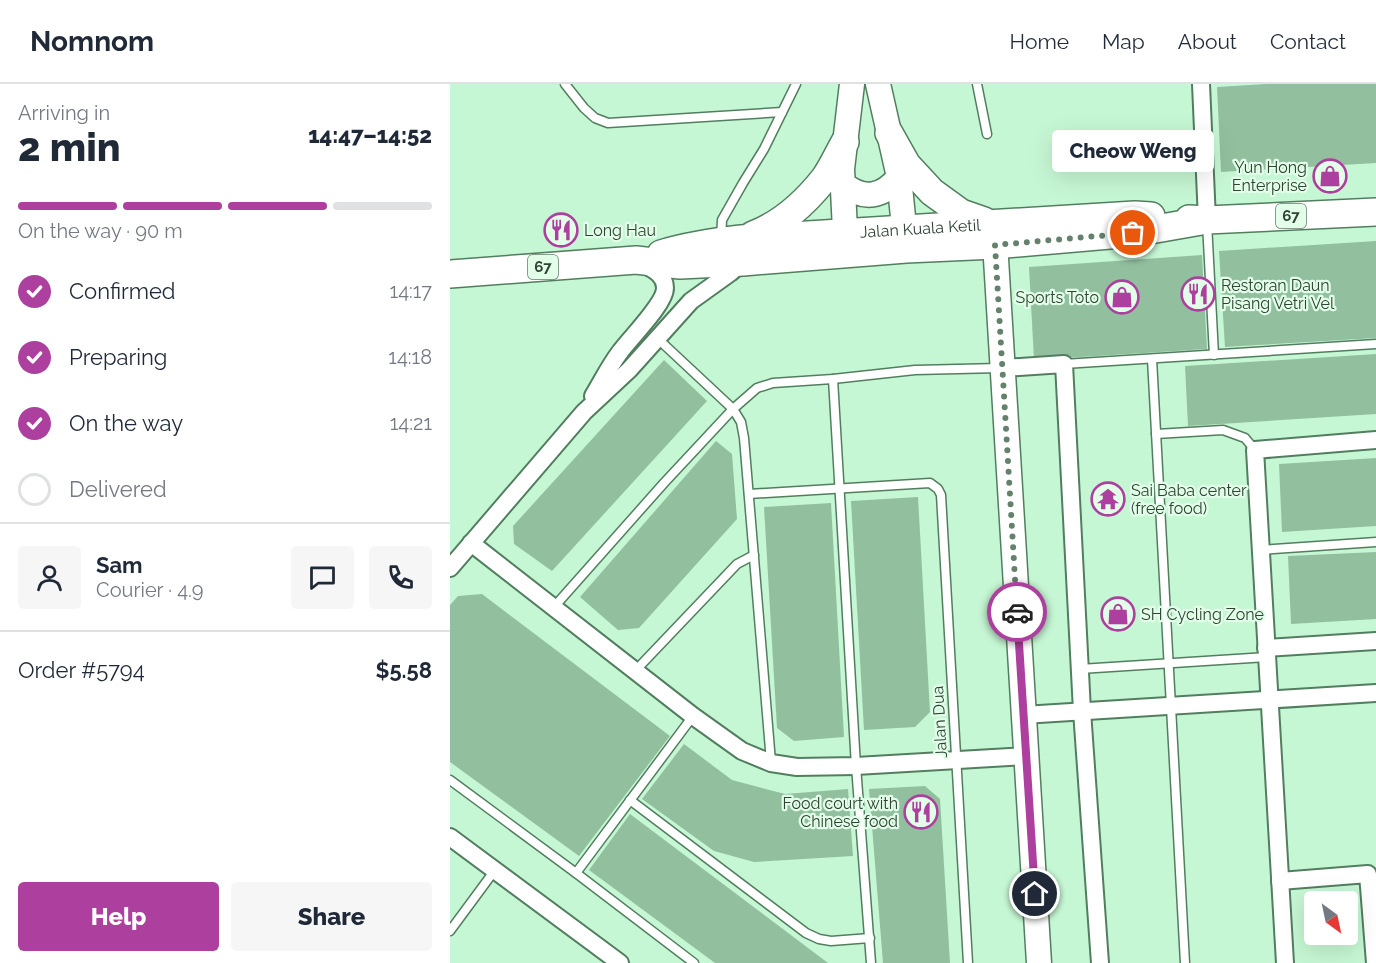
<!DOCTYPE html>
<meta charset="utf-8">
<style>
body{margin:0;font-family:Raleway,sans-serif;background:#f6f6f7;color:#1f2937;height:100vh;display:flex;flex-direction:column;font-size:22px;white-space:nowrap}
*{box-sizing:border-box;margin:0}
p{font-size:20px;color:#747a83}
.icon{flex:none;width:33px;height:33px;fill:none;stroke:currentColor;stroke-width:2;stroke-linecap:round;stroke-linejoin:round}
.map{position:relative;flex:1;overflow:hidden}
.sheet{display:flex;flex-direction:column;background:#fff;width:450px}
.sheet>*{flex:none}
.needle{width:39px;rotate:147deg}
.tools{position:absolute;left:854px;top:807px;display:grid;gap:12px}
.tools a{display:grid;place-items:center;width:54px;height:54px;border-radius:6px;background:#fff;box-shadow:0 6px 24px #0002;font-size:30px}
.pin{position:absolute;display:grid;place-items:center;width:51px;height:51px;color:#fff;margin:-26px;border:3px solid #fff;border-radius:50%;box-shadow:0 2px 6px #0007}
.courier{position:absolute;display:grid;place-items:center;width:60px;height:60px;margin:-30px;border:4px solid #ad3f9e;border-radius:50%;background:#fff;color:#222;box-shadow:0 2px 8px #0007}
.bubble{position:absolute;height:42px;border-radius:6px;background:#fff;box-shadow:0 6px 24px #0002;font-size:20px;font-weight:800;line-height:42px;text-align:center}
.headline em{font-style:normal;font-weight:800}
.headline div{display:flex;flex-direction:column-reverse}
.headline{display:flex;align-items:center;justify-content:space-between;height:102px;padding:0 18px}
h1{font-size:39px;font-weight:800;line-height:45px}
.bar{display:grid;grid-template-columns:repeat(4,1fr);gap:9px 6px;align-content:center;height:72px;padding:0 18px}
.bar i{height:8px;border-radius:4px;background:#e0e1e3}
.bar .active{background:#ad3f9e}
.bar p{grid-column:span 4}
.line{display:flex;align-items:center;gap:15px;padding:0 18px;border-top:2px solid #e0e1e3}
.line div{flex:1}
.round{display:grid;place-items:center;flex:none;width:63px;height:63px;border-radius:6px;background:#f6f6f7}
ol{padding:0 18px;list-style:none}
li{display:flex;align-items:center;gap:18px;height:66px}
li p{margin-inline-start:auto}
li .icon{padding:6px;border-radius:50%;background:#ad3f9e;color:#fff;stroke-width:4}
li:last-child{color:#747a83}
li i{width:33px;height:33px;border:3px solid #e0e1e3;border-radius:50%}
.button{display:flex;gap:12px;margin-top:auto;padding:12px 18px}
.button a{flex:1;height:69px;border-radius:6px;background:#ad3f9e;color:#fff;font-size:24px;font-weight:800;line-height:69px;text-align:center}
.button a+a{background:#f6f6f7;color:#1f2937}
header{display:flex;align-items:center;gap:36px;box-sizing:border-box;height:84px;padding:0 30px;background:#fff;border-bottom:2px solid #e0e1e3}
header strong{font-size:28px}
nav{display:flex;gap:33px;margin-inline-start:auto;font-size:21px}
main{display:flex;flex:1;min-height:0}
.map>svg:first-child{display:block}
.building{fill:#92c09f}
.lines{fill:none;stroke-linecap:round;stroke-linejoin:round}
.lane-casing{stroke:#527e5f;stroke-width:11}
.street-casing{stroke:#527e5f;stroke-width:20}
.secondary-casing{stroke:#527e5f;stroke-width:27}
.primary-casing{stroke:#527e5f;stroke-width:30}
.lane{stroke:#fff;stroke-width:8}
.street{stroke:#fff;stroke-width:16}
.secondary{stroke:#fff;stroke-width:24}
.primary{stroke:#fff;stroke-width:27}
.done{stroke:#64816c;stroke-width:6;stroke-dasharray:0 10.8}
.route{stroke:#ad3f9e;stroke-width:8}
.labels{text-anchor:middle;stroke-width:4.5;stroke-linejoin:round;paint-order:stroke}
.shield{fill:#e2fee9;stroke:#657a6a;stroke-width:1.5}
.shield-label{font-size:15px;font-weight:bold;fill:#2f4234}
.poi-label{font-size:16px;fill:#2f4234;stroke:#e2fee9;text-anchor:start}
.street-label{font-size:16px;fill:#2f4234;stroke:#e2fee9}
</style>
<header>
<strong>Nomnom</strong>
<nav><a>Home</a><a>Map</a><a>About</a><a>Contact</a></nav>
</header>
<main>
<section class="sheet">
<div class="headline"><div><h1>2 min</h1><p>Arriving in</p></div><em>14:47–14:52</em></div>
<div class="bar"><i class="active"></i><i class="active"></i><i class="active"></i><i></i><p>On the way · 90 m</p></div>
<ol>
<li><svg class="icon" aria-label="check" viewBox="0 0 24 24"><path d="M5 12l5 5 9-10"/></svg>Confirmed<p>14:17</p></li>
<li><svg class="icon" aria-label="check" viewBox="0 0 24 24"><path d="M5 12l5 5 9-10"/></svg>Preparing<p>14:18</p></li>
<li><svg class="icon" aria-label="check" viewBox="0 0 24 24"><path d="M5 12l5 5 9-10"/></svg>On the way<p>14:21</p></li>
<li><i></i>Delivered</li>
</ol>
<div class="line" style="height:108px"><a class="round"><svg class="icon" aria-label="person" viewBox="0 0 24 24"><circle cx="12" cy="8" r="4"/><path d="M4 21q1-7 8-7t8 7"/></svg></a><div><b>Sam</b><p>Courier · 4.9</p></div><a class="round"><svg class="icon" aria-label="chat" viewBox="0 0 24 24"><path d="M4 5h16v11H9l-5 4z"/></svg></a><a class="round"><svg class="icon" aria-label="phone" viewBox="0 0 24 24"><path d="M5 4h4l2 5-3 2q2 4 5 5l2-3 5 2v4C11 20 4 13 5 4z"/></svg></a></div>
<div class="line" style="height:78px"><div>Order #5794</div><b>$5.58</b></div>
<div class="button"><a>Help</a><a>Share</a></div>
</section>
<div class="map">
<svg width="926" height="879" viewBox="0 0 926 879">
<rect width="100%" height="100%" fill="#c6f7d4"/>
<g class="building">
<path d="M 816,0 L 926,0 L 926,79 L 771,88 L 767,3 Z"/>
<path d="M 926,157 L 926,254 L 775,263 L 769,167 Z"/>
<path d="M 752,171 L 757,265 L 584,276 L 579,183 Z"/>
<path d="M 926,270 L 926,330 L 738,342 L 735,282 Z"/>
<path d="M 214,276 L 257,317 L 102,487 L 64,460 L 63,442 Z"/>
<path d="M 266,357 L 282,370 L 287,435 L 189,544 L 168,546 L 130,513 Z"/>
<path d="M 926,374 L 926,442 L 832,448 L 829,380 Z"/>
<path d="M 468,413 L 480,628 L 465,643 L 414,646 L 401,417 Z"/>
<path d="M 381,419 L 394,653 L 344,657 L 327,644 L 314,423 Z"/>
<path d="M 926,468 L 926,535 L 841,540 L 838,472 Z"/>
<path d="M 32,510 L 220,652 L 129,772 L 0,678 L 0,521 L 8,512 Z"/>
<path d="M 234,660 L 282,696 L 335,710 L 398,705 L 403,772 L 304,778 L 264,767 L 192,715 Z"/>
<path d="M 475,702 L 490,715 L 500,879 L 433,879 L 419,705 Z"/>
<path d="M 180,730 L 378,879 L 265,879 L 139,786 Z"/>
</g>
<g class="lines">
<defs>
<g id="lane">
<path d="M 115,0 L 134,24 L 145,34 L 158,39 L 332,28"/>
<path d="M 527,0 L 537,50"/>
<path d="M 757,139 L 764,271"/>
<path d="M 271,155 L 272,136 L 293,99 L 314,65 L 346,0"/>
<path d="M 207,254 L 283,325 L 291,338 L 294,354 L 321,678"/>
<path d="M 702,275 L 735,879"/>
<path d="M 614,280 L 926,260"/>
<path d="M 383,295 L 406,682 L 421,879"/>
<path d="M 706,350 L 773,346 L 795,354 L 805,366"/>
<path d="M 299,410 L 480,399 L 488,405 L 491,411 L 518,879"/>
<path d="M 810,466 L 926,458"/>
<path d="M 104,523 L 214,399 L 283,325 L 307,304 L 323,299 L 383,295 L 465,286 L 550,284"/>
<path d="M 630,585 L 817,573"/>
<path d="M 186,586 L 287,480 L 304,471"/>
<path d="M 0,696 L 126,789 L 244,879"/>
<path d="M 180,716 L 356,849 L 369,855 L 381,857 L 420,854"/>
<path d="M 126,789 L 243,632"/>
<path d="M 0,847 L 45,786"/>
</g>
<g id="street">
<path d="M 751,0 L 757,136"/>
<path d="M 553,284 L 614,280 L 632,627 L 650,879"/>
<path d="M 143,312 C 152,297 160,281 170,268 C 180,254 215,220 215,204 C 215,192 205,186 195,181"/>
<path d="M 21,459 L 243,632 L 292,667 L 321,679 L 347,683 L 406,682 L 576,672"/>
<path d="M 0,484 L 134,328 L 179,286 L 241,217 L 280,189 L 293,178"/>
<path d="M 816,564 L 926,557"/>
<path d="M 573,631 L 926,609"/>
<path d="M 0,753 L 170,879"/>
<path d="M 830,797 L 918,790 L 925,879"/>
<path d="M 835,879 L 805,366 L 926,356"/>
</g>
<g id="secondary">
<path d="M 428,0 L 449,93 L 456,163"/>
<path d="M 393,100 C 414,117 433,113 449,93"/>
<path d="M 544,142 L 589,879"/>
<path d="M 396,167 L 392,85 L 402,0"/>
</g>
<g id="primary">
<path d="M 439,49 L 457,81 L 482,108 L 511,129 L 534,137"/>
<path d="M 739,135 L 757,136 L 926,128"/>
<path d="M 303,151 C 332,140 355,119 374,95 C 382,84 388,70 395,58"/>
<path id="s1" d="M 211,170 C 237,162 264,158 291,155 L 685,131 L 701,132"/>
<path d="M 0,190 L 186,176 L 230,181 L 293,178 L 456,165 L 545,161 L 683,149 L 757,136"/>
</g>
</defs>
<use href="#lane" class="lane-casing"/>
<use href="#street" class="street-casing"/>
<use href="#secondary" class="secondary-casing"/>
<use href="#primary" class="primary-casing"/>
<use href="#lane" class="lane"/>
<use href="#street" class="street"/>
<use href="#secondary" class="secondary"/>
<use href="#primary" class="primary"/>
</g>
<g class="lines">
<path class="done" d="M 567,528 L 545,161 L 683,149"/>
<path class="route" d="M 567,528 L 585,810"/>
</g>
<defs>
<symbol id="shop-ring" viewBox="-11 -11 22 22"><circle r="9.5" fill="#e2fee9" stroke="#ad3f9e" stroke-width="1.5"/><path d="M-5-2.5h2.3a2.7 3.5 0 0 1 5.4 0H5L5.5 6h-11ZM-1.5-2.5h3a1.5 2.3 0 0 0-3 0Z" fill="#ad3f9e"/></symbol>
<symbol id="restaurant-ring" viewBox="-11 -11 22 22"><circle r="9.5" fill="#e2fee9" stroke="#ad3f9e" stroke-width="1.5"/><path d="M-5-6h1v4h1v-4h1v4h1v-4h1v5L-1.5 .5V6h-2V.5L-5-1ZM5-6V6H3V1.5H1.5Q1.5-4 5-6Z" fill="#ad3f9e"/></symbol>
<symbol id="temple-ring" viewBox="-11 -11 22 22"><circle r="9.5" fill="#e2fee9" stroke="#ad3f9e" stroke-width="1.5"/><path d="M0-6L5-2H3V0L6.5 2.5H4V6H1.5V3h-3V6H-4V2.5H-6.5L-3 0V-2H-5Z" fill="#ad3f9e"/></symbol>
</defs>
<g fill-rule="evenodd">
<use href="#shop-ring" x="861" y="73" width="38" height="38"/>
<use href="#restaurant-ring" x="92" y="127" width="38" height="38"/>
<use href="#restaurant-ring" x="729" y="191" width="38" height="38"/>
<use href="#shop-ring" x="653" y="194" width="38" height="38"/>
<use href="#temple-ring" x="639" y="396" width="38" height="38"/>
<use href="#shop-ring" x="649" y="511" width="38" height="38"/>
<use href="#restaurant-ring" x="452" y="709" width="38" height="38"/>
</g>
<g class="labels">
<g class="shield">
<rect x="826" y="120" width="30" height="24" rx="4.5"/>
<rect x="78" y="171" width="30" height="24" rx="4.5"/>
</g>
<g class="shield-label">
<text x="841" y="137">67</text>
<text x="93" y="188">67</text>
</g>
<g class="poi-label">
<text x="857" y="89" text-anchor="end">Yun Hong<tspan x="857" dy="18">Enterprise</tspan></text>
<text x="134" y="152">Long Hau</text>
<text x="771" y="207">Restoran Daun<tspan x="771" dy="18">Pisang Vetri Vel</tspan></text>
<text x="649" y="219" text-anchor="end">Sports Toto</text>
<text x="681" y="412">Sai Baba center<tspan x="681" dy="18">(free food)</tspan></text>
<text x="691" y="536">SH Cycling Zone</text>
<text x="448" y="725" text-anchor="end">Food court with<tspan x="448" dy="18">Chinese food</tspan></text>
</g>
<g class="street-label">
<text dy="6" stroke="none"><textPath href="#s1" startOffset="261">Jalan Kuala Ketil</textPath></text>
<text transform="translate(489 638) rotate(-93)" y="6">Jalan Dua</text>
</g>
</g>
</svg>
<div class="tools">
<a><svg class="needle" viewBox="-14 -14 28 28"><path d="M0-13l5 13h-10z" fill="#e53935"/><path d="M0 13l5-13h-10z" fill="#747a83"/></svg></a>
</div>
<div class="pin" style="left:683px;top:149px;background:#ea580c"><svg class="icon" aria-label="bag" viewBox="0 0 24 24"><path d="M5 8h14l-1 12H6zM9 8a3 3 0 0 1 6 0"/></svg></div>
<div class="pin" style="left:585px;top:810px;background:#1f2937"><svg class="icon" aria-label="home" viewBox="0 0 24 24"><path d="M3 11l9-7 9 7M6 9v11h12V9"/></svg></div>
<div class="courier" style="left:567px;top:528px"><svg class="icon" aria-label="car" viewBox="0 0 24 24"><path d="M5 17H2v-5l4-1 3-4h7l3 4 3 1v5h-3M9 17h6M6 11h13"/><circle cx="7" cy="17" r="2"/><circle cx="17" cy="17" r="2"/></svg></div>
<div class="bubble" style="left:602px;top:46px;width:162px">Cheow Weng</div>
</div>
</main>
